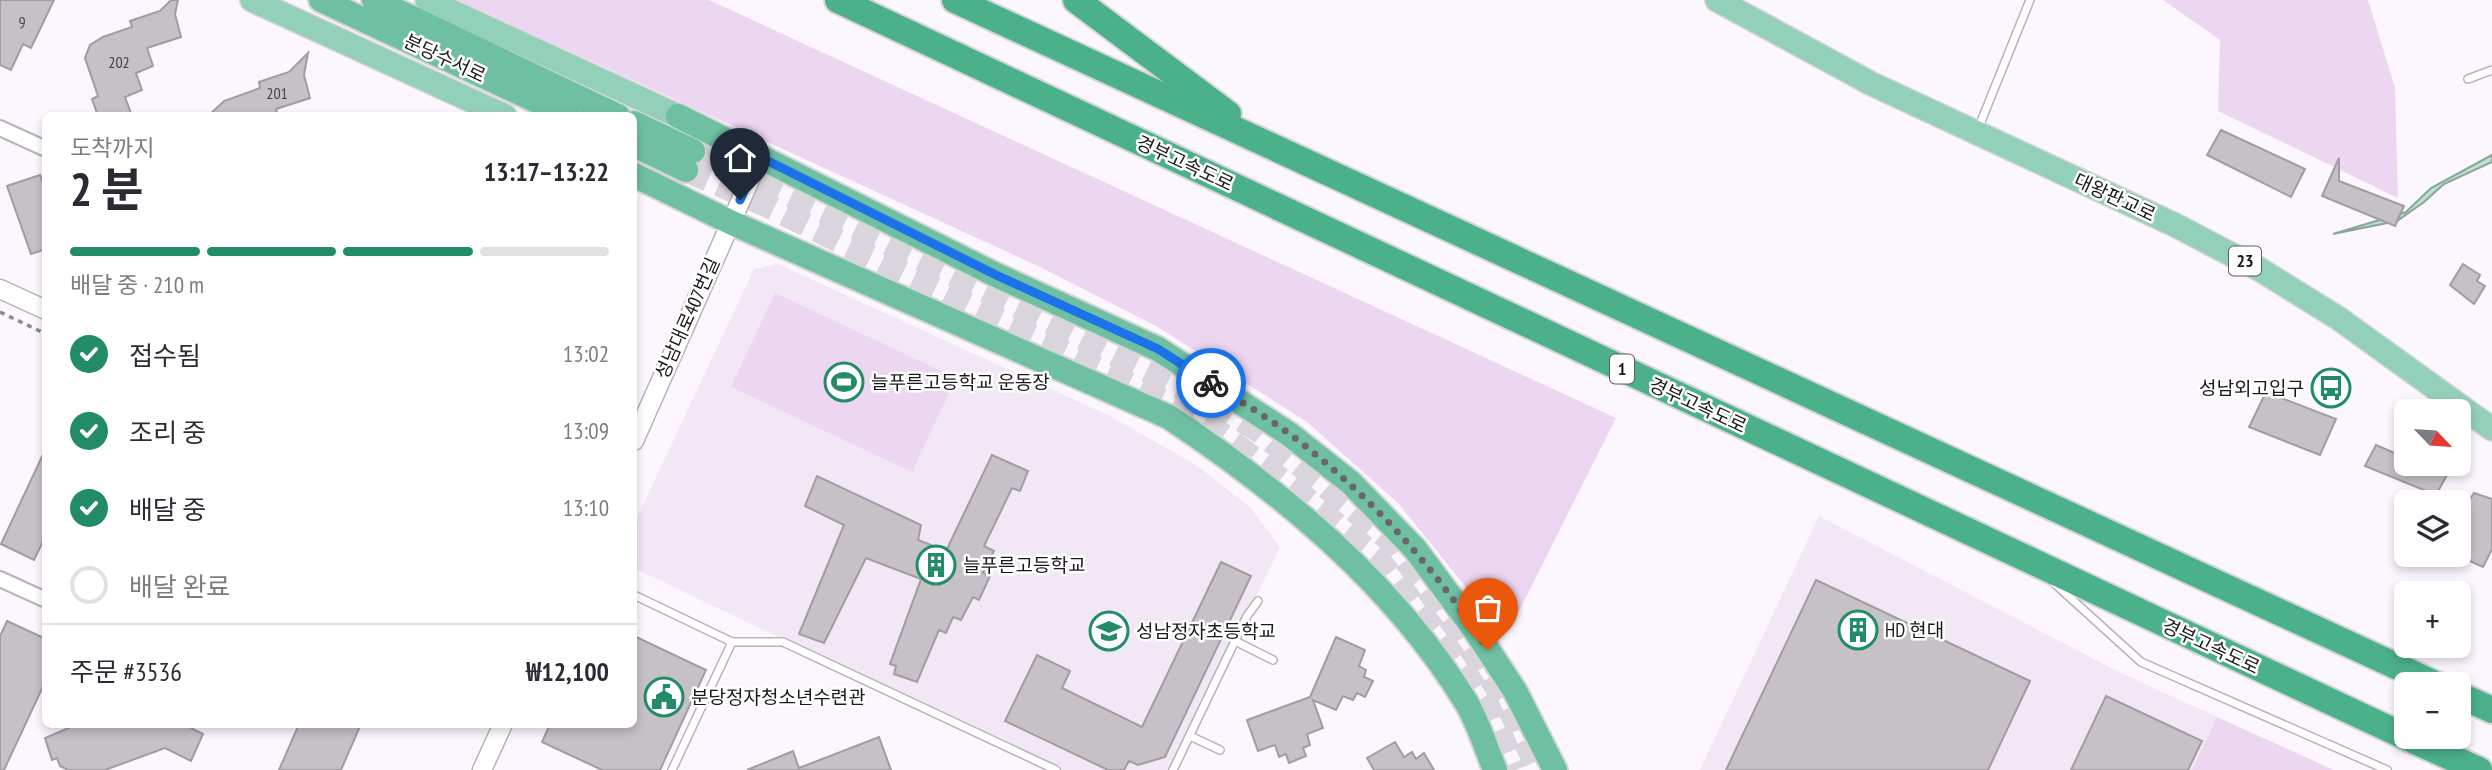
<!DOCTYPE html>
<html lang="ko">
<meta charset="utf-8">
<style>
body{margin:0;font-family:"PT Sans Narrow","Noto Sans KR",sans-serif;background:#f7f7f7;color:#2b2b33;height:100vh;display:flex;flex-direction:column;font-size:26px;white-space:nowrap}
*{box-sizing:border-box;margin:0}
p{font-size:23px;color:#7c7c81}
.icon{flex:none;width:38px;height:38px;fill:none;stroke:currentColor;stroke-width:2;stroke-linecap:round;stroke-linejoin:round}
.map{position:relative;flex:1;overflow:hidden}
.drawer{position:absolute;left:42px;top:112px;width:595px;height:616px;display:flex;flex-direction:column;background:#fff;border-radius:10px;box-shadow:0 4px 10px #0003}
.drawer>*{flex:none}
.needle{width:46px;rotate:115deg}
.fabs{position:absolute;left:2394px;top:399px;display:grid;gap:14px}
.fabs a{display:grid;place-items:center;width:77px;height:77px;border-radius:10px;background:#fff;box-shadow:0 4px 10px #0003;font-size:35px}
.pin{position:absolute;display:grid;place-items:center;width:60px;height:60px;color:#fff;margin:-72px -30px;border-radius:50% 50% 50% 0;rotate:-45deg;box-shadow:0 0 7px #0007}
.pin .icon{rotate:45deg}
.courier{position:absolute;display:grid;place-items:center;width:70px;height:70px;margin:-35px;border:5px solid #1a73e8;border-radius:50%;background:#fff;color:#222;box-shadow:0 2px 9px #0007}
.summary em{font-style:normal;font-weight:700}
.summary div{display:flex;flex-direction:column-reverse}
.summary{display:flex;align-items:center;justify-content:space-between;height:119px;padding:0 28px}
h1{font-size:46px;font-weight:700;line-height:52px}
.bar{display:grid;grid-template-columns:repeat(4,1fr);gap:10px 7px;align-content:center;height:84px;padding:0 28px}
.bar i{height:9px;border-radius:5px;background:#e1e1e2}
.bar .active{background:#228b68}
.bar p{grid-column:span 4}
.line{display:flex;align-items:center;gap:18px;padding:0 28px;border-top:2px solid #e1e1e2}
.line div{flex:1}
ol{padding:0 28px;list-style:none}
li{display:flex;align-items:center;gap:21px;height:77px}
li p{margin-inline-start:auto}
li .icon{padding:7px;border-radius:50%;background:#228b68;color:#fff;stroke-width:4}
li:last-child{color:#7c7c81}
li i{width:38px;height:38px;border:4px solid #e1e1e2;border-radius:50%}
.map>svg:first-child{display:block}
.built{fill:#f2e7f5}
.green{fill:#ecd6f1}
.water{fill:#b9e2cf;stroke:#8aa599;stroke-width:2}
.building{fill:#c6c0c7;stroke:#a19ba2;stroke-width:2}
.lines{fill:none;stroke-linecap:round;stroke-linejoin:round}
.trunk-tunnel{stroke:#dad5dc;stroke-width:24;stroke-dasharray:24 12;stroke-linecap:butt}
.service-casing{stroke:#b9b2ba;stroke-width:10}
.minor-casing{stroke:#b9b2ba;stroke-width:18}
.tertiary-casing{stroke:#b9b2ba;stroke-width:21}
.primary-casing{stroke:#d6d5d6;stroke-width:26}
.trunk-casing{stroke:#d6d5d6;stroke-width:28}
.motorway-casing{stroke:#d6d5d6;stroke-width:30}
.path{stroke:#8f8a90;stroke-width:3.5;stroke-dasharray:5 5;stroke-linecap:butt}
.service{stroke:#fff;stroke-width:7}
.minor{stroke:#fff;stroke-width:14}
.tertiary{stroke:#fff;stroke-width:18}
.primary{stroke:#93d0b9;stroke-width:23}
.trunk{stroke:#6fc0a2;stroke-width:24}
.motorway{stroke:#4bb18b;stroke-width:26}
.done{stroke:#6a666a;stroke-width:7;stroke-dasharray:0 12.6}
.route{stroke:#1a73e8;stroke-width:9}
.labels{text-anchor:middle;stroke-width:5;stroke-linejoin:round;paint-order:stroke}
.number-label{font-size:16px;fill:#464246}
.shield{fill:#fff;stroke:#5f5d5f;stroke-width:2}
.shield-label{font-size:18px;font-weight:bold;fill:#1b181b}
.street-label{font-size:19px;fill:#1b181b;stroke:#fff}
.poi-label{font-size:19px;fill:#1b181b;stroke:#fff;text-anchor:start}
</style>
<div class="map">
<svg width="2492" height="770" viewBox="0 0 2492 770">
<rect width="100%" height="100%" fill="#fcf6fe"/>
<g class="built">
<path d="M 778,264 L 1110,416 L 1196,465 L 1250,507 L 1280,547 L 1173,770 L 1056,770 L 634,568 L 634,524 L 754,269 Z"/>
<path d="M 1819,516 L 2119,672 L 2217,717 L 2192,770 L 1700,770 Z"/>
</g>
<g class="green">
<path d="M 458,0 L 709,0 L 1616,418 L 1509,631 L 1477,601 L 1398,503 L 1307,422 L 1158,327 L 1038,266 Z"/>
<path d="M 2163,0 L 2368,0 L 2395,88 L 2398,198 L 2218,111 L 2220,40 Z"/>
<path d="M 775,293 L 956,378 L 912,472 L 731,387 Z"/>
<path d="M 2217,717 L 2334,770 L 2192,770 Z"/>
</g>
<path class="water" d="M 2492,155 L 2492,162 L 2444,184 L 2424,202 L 2397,221 L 2333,234 L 2406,212 L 2431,188 Z"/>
<g class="building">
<path d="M 0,0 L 54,0 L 31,48 L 23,44 L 11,70 L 0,65 Z"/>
<path d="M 171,0 L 178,0 L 175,14 L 181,37 L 147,48 L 153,66 L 136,73 L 142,90 L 125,97 L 132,116 L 98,116 L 92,99 L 98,96 L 85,58 L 90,45 L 103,37 L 132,27 L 130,21 L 160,11 Z"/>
<path d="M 308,53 L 304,75 L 310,98 L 276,109 L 278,116 L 208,116 L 224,101 L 260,88 L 259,82 L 289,72 Z"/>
<path d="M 2221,130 L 2305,169 L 2291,197 L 2207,155 Z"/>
<path d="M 2339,158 L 2339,181 L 2404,206 L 2395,226 L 2322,196 Z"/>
<path d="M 40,175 L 46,191 L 46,249 L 31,254 L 7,186 Z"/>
<path d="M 2463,264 L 2480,275 L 2477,281 L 2485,286 L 2474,304 L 2450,285 Z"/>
<path d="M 2266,392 L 2336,419 L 2320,455 L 2249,427 Z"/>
<path d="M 2376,445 L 2406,458 L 2406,464 L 2421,464 L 2447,475 L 2436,495 L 2365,466 Z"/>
<path d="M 46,448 L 46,535 L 34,560 L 1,544 Z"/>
<path d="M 992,455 L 1028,471 L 1020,491 L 1012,488 L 984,546 L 994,551 L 983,573 L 990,576 L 979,600 L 973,597 L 961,620 L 953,617 L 946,633 L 939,630 L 917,682 L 894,674 L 896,666 L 890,664 L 921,579 L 866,558 L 824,643 L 799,634 L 844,525 L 805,506 L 817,476 L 921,525 L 918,540 L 946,551 Z"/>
<path d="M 2474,493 L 2492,499 L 2492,549 L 2483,567 L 2459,556 L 2459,500 L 2467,504 Z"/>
<path d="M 1221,562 L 1251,576 L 1165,757 L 1138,765 L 1129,761 L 1124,770 L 1108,770 L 1005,721 L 1037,655 L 1070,671 L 1062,688 L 1142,727 Z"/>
<path d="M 1816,580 L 2030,681 L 1988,770 L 1726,770 Z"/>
<path d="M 7,621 L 46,639 L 46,680 L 4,770 L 0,770 L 0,636 Z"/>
<path d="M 634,636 L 706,670 L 660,770 L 602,770 L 542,742 L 550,724 L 634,724 Z"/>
<path d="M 1336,637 L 1365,650 L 1359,666 L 1366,670 L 1364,677 L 1373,681 L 1365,697 L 1357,693 L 1353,700 L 1343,696 L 1336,710 L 1313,700 L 1323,728 L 1307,734 L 1310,745 L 1303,748 L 1306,756 L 1289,763 L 1286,754 L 1279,757 L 1275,745 L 1258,751 L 1247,720 L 1310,697 Z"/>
<path d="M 2106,696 L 2202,741 L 2188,770 L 2071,770 Z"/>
<path d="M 78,724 L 183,724 L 203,734 L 191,761 L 165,748 L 105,770 L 68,770 L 60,766 L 57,758 L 52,760 L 45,738 Z"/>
<path d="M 299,724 L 361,724 L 341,770 L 279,770 Z"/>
<path d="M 879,737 L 891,770 L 747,770 L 793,751 L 799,768 Z"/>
<path d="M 1395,742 L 1404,757 L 1412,752 L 1416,759 L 1424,753 L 1434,770 L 1374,770 L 1367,758 Z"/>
</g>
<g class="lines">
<g class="trunk-tunnel">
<path d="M 693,151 L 776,188 L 1215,404 L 1258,430 L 1391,541 L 1455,626 L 1504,698 L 1539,770"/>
<path d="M 686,170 L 768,206 L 1204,421 L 1298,492 L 1377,558 L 1442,640 L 1488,706 L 1516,770"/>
</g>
<defs>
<g id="service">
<path d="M 2468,79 L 2492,70"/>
<path d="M 1978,129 L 2030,0"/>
<path d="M 2055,584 L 2141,662 L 2387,770"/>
<path d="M 634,595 L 732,642 L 672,770"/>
<path d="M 1235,641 L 1273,660"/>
<path d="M 732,642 L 783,642 L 1056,770"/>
<path d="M 1190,736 L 1220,750"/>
<path d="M 1173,770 L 1247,616 L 1258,601"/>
</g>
<g id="minor">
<path d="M 0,128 L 46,149"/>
<path d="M 0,579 L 46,600"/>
</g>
<g id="tertiary">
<path d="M 0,289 L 46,310"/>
<path d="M 634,441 L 760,157"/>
<path d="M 482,770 L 503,724"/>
</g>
<g id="primary">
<path d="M 252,0 L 505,116"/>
<path d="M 427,0 L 678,116"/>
<path d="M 1717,0 L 1872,84 L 2175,225 L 2259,269 L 2338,318 L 2492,429"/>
</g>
<g id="trunk">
<path d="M 321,0 L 569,116"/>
<path d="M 374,0 L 618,116"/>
<path d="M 678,116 L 996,275 L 1158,349 L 1289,434 L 1351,483 L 1415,549 L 1475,630 L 1515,691 L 1555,770"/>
<path d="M 634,123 L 693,151"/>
<path d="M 634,145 L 686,170"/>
<path d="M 634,175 L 730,222 L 1169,417 C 1283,493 1393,583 1466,702 C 1478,722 1486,748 1495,770"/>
</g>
<g id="motorway">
<path d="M 838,0 L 2406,737"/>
<path d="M 955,0 L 2435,684"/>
<path d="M 1076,0 L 1228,114"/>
<path d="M 2459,695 L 2492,710"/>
<path d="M 2406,737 L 2479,770"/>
</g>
</defs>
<use href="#service" class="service-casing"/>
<use href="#minor" class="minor-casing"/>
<use href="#tertiary" class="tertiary-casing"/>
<use href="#primary" class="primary-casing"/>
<use href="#trunk" class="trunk-casing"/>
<use href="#motorway" class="motorway-casing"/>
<path class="path" d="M 0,312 L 46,334"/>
<use href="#service" class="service"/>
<use href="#minor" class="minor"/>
<use href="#tertiary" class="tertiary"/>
<use href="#primary" class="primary"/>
<use href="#trunk" class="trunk"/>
<use href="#motorway" class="motorway"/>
</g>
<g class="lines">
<path class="done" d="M 1211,383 C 1238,400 1266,416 1291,435 C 1370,495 1435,567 1488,650"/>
<path class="route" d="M 740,200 L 760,157 L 996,275 L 1158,349 L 1211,383"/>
</g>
<defs>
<symbol id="stadium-ring" viewBox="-11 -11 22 22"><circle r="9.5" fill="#fff" stroke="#228b68" stroke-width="1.5"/><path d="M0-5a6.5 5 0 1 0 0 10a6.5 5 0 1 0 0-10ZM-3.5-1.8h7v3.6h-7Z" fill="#228b68"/></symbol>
<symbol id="bus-ring" viewBox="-11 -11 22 22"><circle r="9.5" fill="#fff" stroke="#228b68" stroke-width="1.5"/><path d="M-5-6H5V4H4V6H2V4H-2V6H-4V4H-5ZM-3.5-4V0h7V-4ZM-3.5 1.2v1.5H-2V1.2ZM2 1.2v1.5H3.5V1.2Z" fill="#228b68"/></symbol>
<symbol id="building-ring" viewBox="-11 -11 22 22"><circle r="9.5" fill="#fff" stroke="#228b68" stroke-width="1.5"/><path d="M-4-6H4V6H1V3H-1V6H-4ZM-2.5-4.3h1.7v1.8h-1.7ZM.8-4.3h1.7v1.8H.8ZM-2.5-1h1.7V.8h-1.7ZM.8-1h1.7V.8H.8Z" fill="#228b68"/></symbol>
<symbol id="school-ring" viewBox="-11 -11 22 22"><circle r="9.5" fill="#fff" stroke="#228b68" stroke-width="1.5"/><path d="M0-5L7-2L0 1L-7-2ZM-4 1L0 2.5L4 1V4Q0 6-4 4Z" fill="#228b68"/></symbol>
<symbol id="civic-ring" viewBox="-11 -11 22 22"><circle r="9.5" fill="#fff" stroke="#228b68" stroke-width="1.5"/><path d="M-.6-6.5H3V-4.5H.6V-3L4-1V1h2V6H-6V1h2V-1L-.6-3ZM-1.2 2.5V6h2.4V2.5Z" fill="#228b68"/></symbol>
</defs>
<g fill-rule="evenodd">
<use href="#stadium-ring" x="822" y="360" width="44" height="44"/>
<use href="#bus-ring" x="2309" y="366" width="44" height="44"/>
<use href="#building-ring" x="914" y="543" width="44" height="44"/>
<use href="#building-ring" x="1836" y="608" width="44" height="44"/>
<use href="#school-ring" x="1087" y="609" width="44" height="44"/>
<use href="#civic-ring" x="642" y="675" width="44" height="44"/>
</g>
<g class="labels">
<g class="number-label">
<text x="22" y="28">9</text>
<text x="119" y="68">202</text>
<text x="277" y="99">201</text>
</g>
<g class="shield">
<rect x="2229" y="246.5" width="32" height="29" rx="5"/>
<rect x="1610" y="354.5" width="24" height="29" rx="5"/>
</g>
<g class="shield-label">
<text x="2245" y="267">23</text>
<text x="1622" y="375">1</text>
</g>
<g class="street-label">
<text transform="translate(445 58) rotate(25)" y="7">분당수서로</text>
<text transform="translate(1185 163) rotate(25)" y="7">경부고속도로</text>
<text transform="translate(2115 197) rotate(25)" y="7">대왕판교로</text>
<text transform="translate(687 318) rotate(-66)" y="7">성남대로407번길</text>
<text transform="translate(1698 405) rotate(25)" y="7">경부고속도로</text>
<text transform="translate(2211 646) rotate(25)" y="7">경부고속도로</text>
</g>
<g class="poi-label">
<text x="871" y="389">늘푸른고등학교 운동장</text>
<text x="2304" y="395" text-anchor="end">성남외고입구</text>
<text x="963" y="572">늘푸른고등학교</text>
<text x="1885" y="637">HD 현대</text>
<text x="1136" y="638">성남정자초등학교</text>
<text x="691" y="704">분당정자청소년수련관</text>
</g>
</g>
</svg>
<div class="fabs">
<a><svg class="needle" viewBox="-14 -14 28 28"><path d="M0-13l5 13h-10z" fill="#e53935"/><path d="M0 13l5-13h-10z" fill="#7c7c81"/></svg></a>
<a><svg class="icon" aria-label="layers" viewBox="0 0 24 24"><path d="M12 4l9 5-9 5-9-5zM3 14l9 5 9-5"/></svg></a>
<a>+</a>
<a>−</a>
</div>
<div class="pin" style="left:1488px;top:650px;background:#ea580c"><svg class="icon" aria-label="bag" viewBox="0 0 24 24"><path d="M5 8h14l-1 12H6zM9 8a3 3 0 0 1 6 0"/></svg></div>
<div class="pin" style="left:740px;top:200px;background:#1f2937"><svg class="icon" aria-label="home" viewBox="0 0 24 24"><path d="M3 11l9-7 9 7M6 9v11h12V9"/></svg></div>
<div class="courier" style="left:1211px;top:383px"><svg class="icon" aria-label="bike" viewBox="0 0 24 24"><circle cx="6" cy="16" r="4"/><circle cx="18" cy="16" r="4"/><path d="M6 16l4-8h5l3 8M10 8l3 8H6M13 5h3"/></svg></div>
<section class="drawer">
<div class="summary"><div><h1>2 분</h1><p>도착까지</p></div><em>13:17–13:22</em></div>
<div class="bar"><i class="active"></i><i class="active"></i><i class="active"></i><i></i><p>배달 중 · 210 m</p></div>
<ol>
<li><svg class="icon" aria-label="check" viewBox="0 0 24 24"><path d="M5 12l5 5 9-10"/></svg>접수됨<p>13:02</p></li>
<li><svg class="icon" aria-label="check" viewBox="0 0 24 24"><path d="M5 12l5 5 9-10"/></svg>조리 중<p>13:09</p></li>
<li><svg class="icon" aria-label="check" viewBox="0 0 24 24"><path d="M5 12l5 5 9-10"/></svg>배달 중<p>13:10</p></li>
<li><i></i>배달 완료</li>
</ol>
<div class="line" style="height:91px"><div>주문 #3536</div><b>₩12,100</b></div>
</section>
</div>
